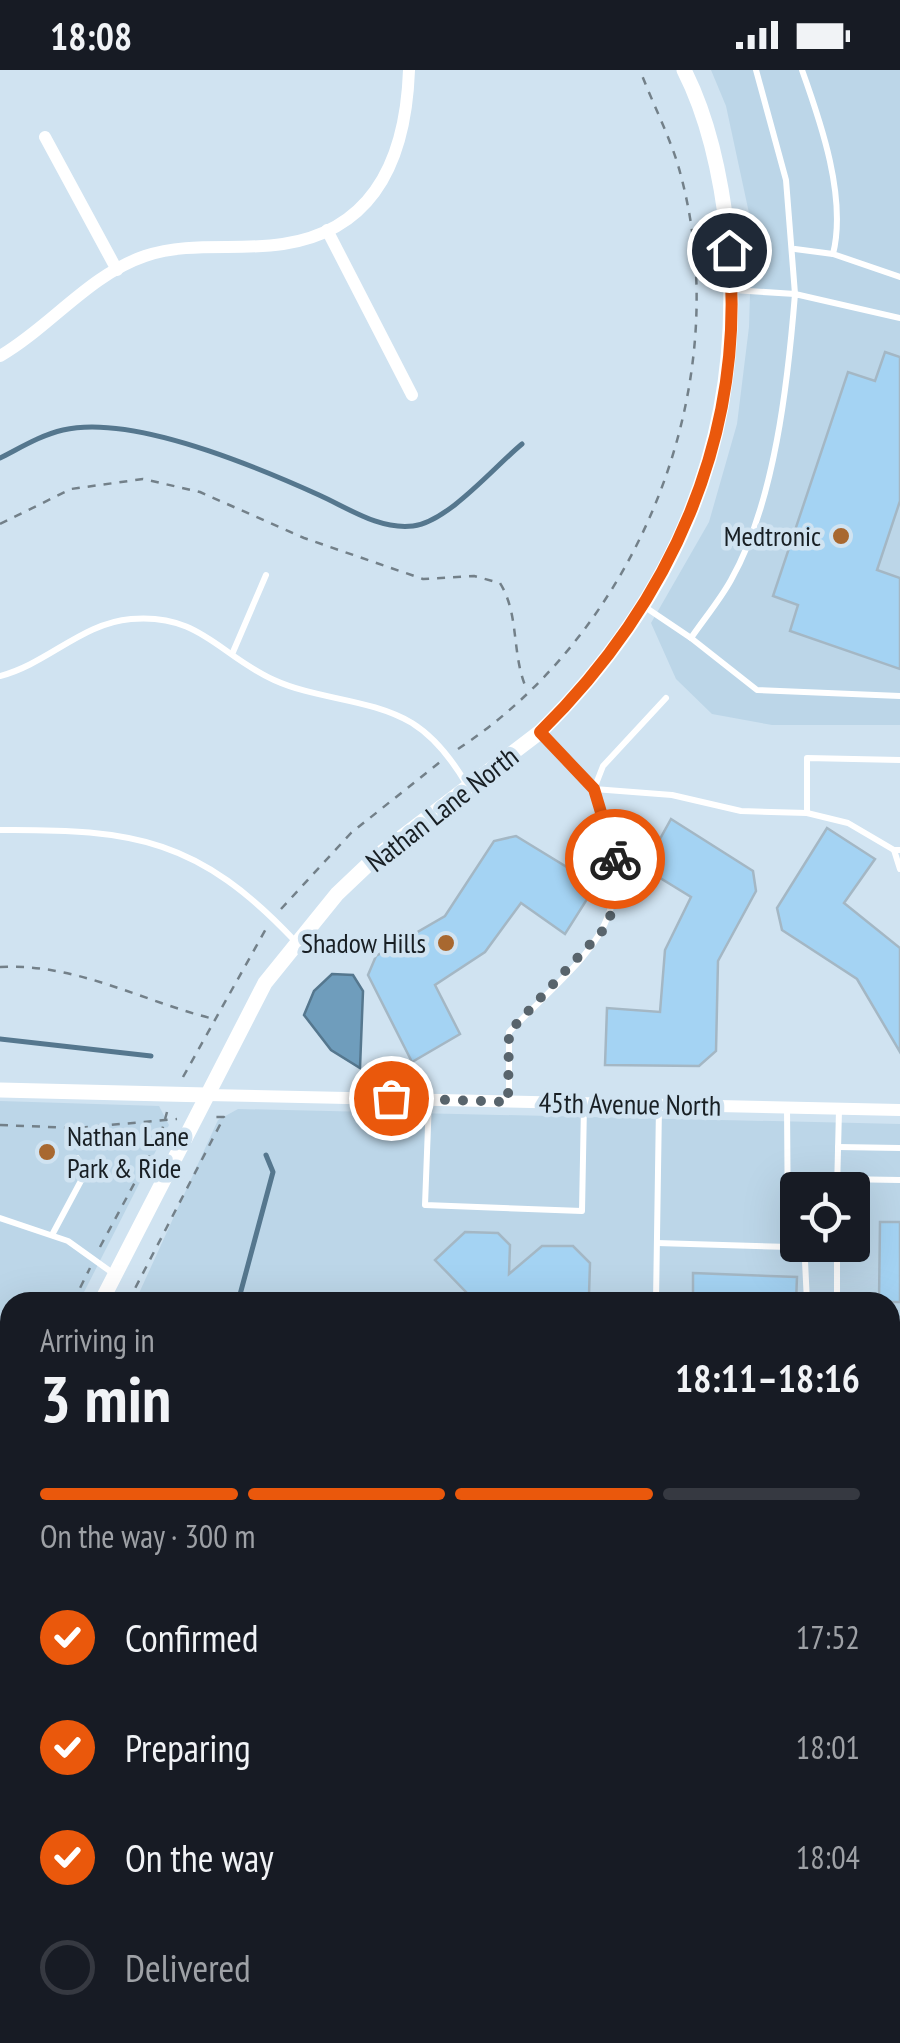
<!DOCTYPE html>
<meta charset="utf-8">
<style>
body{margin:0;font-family:"PT Sans Narrow",sans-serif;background:#20242c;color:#f1f3f6;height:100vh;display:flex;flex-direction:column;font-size:38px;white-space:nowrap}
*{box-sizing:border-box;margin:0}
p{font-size:32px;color:#9ea1a6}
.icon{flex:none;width:55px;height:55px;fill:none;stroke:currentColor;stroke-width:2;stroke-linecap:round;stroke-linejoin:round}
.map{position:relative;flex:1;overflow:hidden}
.side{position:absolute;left:0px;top:1222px;width:900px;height:752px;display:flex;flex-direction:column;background:#171b24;border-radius:30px 30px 0 0;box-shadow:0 10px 40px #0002}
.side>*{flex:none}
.buttons{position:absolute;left:780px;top:1102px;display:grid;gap:20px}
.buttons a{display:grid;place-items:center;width:90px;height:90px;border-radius:10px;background:#171b24;box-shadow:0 10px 40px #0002;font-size:50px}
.pin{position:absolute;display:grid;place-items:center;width:85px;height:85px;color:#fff;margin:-42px;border:5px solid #fff;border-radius:50%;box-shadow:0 2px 10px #0007}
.courier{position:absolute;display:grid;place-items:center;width:100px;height:100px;margin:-50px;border:8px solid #ea580c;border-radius:50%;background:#fff;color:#222;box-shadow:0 2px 12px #0007}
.headline em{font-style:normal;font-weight:700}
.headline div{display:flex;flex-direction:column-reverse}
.headline{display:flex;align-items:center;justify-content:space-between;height:170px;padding:0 40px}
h1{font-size:65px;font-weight:700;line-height:75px}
.bar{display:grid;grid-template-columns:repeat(4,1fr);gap:15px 10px;align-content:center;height:120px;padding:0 40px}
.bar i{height:12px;border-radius:8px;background:#363941}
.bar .current{background:#ea580c}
.bar p{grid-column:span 4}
ol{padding:0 40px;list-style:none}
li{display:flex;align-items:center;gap:30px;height:110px}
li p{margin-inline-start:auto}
li .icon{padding:10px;border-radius:50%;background:#ea580c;color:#fff;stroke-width:4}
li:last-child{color:#9ea1a6}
li i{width:55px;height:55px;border:5px solid #363941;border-radius:50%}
.status{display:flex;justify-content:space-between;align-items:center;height:70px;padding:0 50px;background:#171b24;direction:ltr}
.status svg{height:28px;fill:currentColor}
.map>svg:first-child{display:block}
.built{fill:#bcd6e8;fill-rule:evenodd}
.water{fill:#6f9dbc;stroke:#55778e;stroke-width:2.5}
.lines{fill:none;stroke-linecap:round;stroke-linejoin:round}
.stream{stroke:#55778e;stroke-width:5}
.building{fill:#a4d3f3;stroke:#a4b7c4;stroke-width:2.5}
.path{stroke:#738089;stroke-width:2.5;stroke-dasharray:8 8;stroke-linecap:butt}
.service{stroke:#fff;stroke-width:6}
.minor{stroke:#fff;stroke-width:12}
.tertiary{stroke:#fff;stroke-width:15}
.secondary{stroke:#b8c4cd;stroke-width:18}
.done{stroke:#58646c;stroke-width:10;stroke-dasharray:0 18}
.route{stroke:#ea580c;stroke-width:12}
.poi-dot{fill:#a86830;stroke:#d0e3f1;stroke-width:4}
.labels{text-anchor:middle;stroke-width:9;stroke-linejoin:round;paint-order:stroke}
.poi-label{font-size:28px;fill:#181f24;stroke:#d0e3f1;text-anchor:end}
.street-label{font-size:28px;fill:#181f24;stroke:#d0e3f1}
</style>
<div class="status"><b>18:08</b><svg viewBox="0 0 49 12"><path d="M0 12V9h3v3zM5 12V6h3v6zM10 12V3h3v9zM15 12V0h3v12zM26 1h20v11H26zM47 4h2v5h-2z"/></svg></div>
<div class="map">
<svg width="900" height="1973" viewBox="0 0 900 1973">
<rect width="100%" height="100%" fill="#d0e3f1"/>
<g class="built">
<path d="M 711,0 L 900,0 L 900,655 L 772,655 L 712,644 L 676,609 L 651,553 L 709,452 L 737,354 L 749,257 L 752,157 L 726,36 Z"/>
<path d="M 0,1031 L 159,1036 L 169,1055 L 79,1232 L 10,1232 L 10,1680 L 0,1679 Z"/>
<path d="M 238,1039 L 900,1054 L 900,1823 L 890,1825 L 890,1232 L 135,1232 L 218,1050 ZM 798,1120 L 852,1120 L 852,1175 L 798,1175 Z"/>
<path d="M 0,1699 L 10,1699 L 10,1861 L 0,1866 Z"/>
</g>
<path class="water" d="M 332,904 L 353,905 L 363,921 L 360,998 L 331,980 L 304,945 L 314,921 Z"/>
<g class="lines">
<g class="stream">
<path d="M 0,388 C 20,378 41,365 63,360 C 132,344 255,396 319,425 C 348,438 379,460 413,456 C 448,452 495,396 522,374"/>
<path d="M 0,969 L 151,986"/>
<path d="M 238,1232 L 273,1102 L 266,1085"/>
</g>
</g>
<g class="building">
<path d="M 885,282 L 900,287 L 900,431 L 877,500 L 900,508 L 900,599 L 790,561 L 798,535 L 773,526 L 848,302 L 875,311 Z"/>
<path d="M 671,749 L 753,801 L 756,821 L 718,891 L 716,981 L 699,996 L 605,995 L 607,938 L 660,942 L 665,880 L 691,827 L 644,798 Z"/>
<path d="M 827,758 L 875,789 L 844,833 L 900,878 L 900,982 L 857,909 L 782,860 L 777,838 Z"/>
<path d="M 516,766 L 596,815 L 565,864 L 521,833 L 485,882 L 435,915 L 460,964 L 412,992 L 368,905 L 376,886 L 445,846 L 494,771 Z"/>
<path d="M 880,1152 L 900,1152 L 900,1232 L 879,1232 Z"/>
<path d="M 465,1162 L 498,1163 L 510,1175 L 509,1204 L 542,1176 L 573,1176 L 590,1193 L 589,1225 L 580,1232 L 524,1232 L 524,1224 L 467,1223 L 435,1190 Z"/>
<path d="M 693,1203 L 797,1207 L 796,1232 L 693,1232 Z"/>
</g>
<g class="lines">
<g class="path">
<path d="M 0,454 L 71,419 L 143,409 L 200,422 L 304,468 L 423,509 L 474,506 L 500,513 C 520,545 511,585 527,620"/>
<path d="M 458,679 C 638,561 737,317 681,106 C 672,70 653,35 640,0"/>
<path d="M 281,839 L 351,763 L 440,692"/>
<path d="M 0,897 C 77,893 141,931 214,949"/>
<path d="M 183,1007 L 267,857"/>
<path d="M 0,1055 L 76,1058 L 177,1049"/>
<path d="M 100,1177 L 161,1064 L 167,1042"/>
<path d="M 73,1232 L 90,1198"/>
<path d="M 128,1232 L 224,1047 L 215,1047"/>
<path d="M 890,1856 L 900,1857"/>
<path d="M 0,1861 L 10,1859"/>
<path d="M 0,1944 L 10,1944"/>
<path d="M 890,1952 L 900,1952"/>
</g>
<g class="service">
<path d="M 802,0 C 821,53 847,128 833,184 L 900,207"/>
<path d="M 795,179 L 833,184"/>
<path d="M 733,220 L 795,224 L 786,110 L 756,0"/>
<path d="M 900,248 L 795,224 C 788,311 775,432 731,510 C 720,530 704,549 691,568 L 757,620 L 900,626"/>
<path d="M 645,537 L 691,568"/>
<path d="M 233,582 L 266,505"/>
<path d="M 0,606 C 47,594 82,553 131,549 C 200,543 219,585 274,610 C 318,630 369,628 412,653 C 436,668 453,691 467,715"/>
<path d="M 540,663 L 594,719 L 672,725 L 741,741 L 807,743 L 848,753 L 894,780"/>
<path d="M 807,743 L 807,688 L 900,690"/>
<path d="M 0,760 C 135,759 199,769 295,871"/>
<path d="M 900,780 L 894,780 L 900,799"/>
<path d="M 429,1030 L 425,1135 L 582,1141 L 584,1035"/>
<path d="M 509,1030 L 509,962 C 597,873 645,850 594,719 L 603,696 L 666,628"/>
<path d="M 787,1037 L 788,1168 L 805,1191 L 807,1232"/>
<path d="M 838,1077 L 900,1078"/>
<path d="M 838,1109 L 900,1110"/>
<path d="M 837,1120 L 839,1040"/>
<path d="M 0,1148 L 68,1171 L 114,1204"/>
<path d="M 52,1165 L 83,1107 L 77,1088"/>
<path d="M 657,1173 L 791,1177"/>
<path d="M 656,1232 L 659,1036"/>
<path d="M 837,1232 L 837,1175"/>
<path d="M 890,1395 L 900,1395"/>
<path d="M 890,1450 L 900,1451"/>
<path d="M 0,1465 L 10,1467"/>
<path d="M 896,1593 L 900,1575"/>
<path d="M 0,1820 L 9,1802 L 8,1728"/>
</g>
<g class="minor">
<path d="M 45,67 L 117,200"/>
<path d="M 327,160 L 412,325"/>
<path d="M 0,286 C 50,257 89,205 145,186 C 190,171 237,181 283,174 C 377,160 406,85 409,0"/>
<path d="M 207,1025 L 900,1040"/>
<path d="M 890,1834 L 900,1834"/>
</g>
<g class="tertiary">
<path d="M 0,1020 L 207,1025"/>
<path d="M 101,1232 L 265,913 L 337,824 L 377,786 L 540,662 C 678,526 746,364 728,169 C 722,112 710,51 684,0"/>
<path d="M 0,1691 L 10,1694"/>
<path d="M 43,1965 L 43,1973"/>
<path d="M 80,1965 L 80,1973"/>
</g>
<g class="secondary">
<path d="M 0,1887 L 10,1887"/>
<path d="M 890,1893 L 900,1893"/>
<path d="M 0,1922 L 10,1922"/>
<path d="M 890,1924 L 900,1924"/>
</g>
</g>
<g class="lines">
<path class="done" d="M 391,1028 L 508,1032 L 509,962 L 606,857 L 617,828 L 615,789"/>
<path class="route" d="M 615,789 L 594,719 L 540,662 C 670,534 747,366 729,180"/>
</g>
<g class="poi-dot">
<circle cx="841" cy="466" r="10"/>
<circle cx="446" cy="873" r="10"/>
<circle cx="47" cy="1082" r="10"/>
</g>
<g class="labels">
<g class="poi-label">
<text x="821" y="476">Medtronic</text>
<text x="426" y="883">Shadow Hills</text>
<text x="67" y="1076" text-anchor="start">Nathan Lane<tspan x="67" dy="32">Park &amp; Ride</tspan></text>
</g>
<g class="street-label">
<text transform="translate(442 739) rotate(-38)" y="10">Nathan Lane North</text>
<text transform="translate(630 1034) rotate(1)" y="10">45th Avenue North</text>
</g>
</g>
</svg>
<div class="buttons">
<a><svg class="icon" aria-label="locate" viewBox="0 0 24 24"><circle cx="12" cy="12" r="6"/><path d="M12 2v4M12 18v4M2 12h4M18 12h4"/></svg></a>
</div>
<div class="pin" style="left:391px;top:1028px;background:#ea580c"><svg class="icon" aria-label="bag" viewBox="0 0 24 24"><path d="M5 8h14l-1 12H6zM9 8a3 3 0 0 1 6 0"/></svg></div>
<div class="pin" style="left:729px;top:180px;background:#1f2937"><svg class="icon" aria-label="home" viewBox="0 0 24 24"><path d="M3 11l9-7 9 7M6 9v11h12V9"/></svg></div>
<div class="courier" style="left:615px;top:789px"><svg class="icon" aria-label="bike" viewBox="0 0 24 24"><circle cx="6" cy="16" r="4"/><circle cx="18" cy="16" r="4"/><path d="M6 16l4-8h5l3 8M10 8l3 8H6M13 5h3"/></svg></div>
<section class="side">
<div class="headline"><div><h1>3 min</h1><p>Arriving in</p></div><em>18:11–18:16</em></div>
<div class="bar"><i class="current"></i><i class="current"></i><i class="current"></i><i></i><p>On the way · 300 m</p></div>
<ol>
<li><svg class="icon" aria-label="check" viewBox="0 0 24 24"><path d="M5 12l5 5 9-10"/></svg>Confirmed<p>17:52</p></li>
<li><svg class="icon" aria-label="check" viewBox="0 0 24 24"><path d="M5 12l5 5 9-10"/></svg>Preparing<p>18:01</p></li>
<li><svg class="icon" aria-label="check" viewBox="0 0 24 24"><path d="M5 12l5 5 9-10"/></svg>On the way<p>18:04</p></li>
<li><i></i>Delivered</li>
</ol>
</section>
</div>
